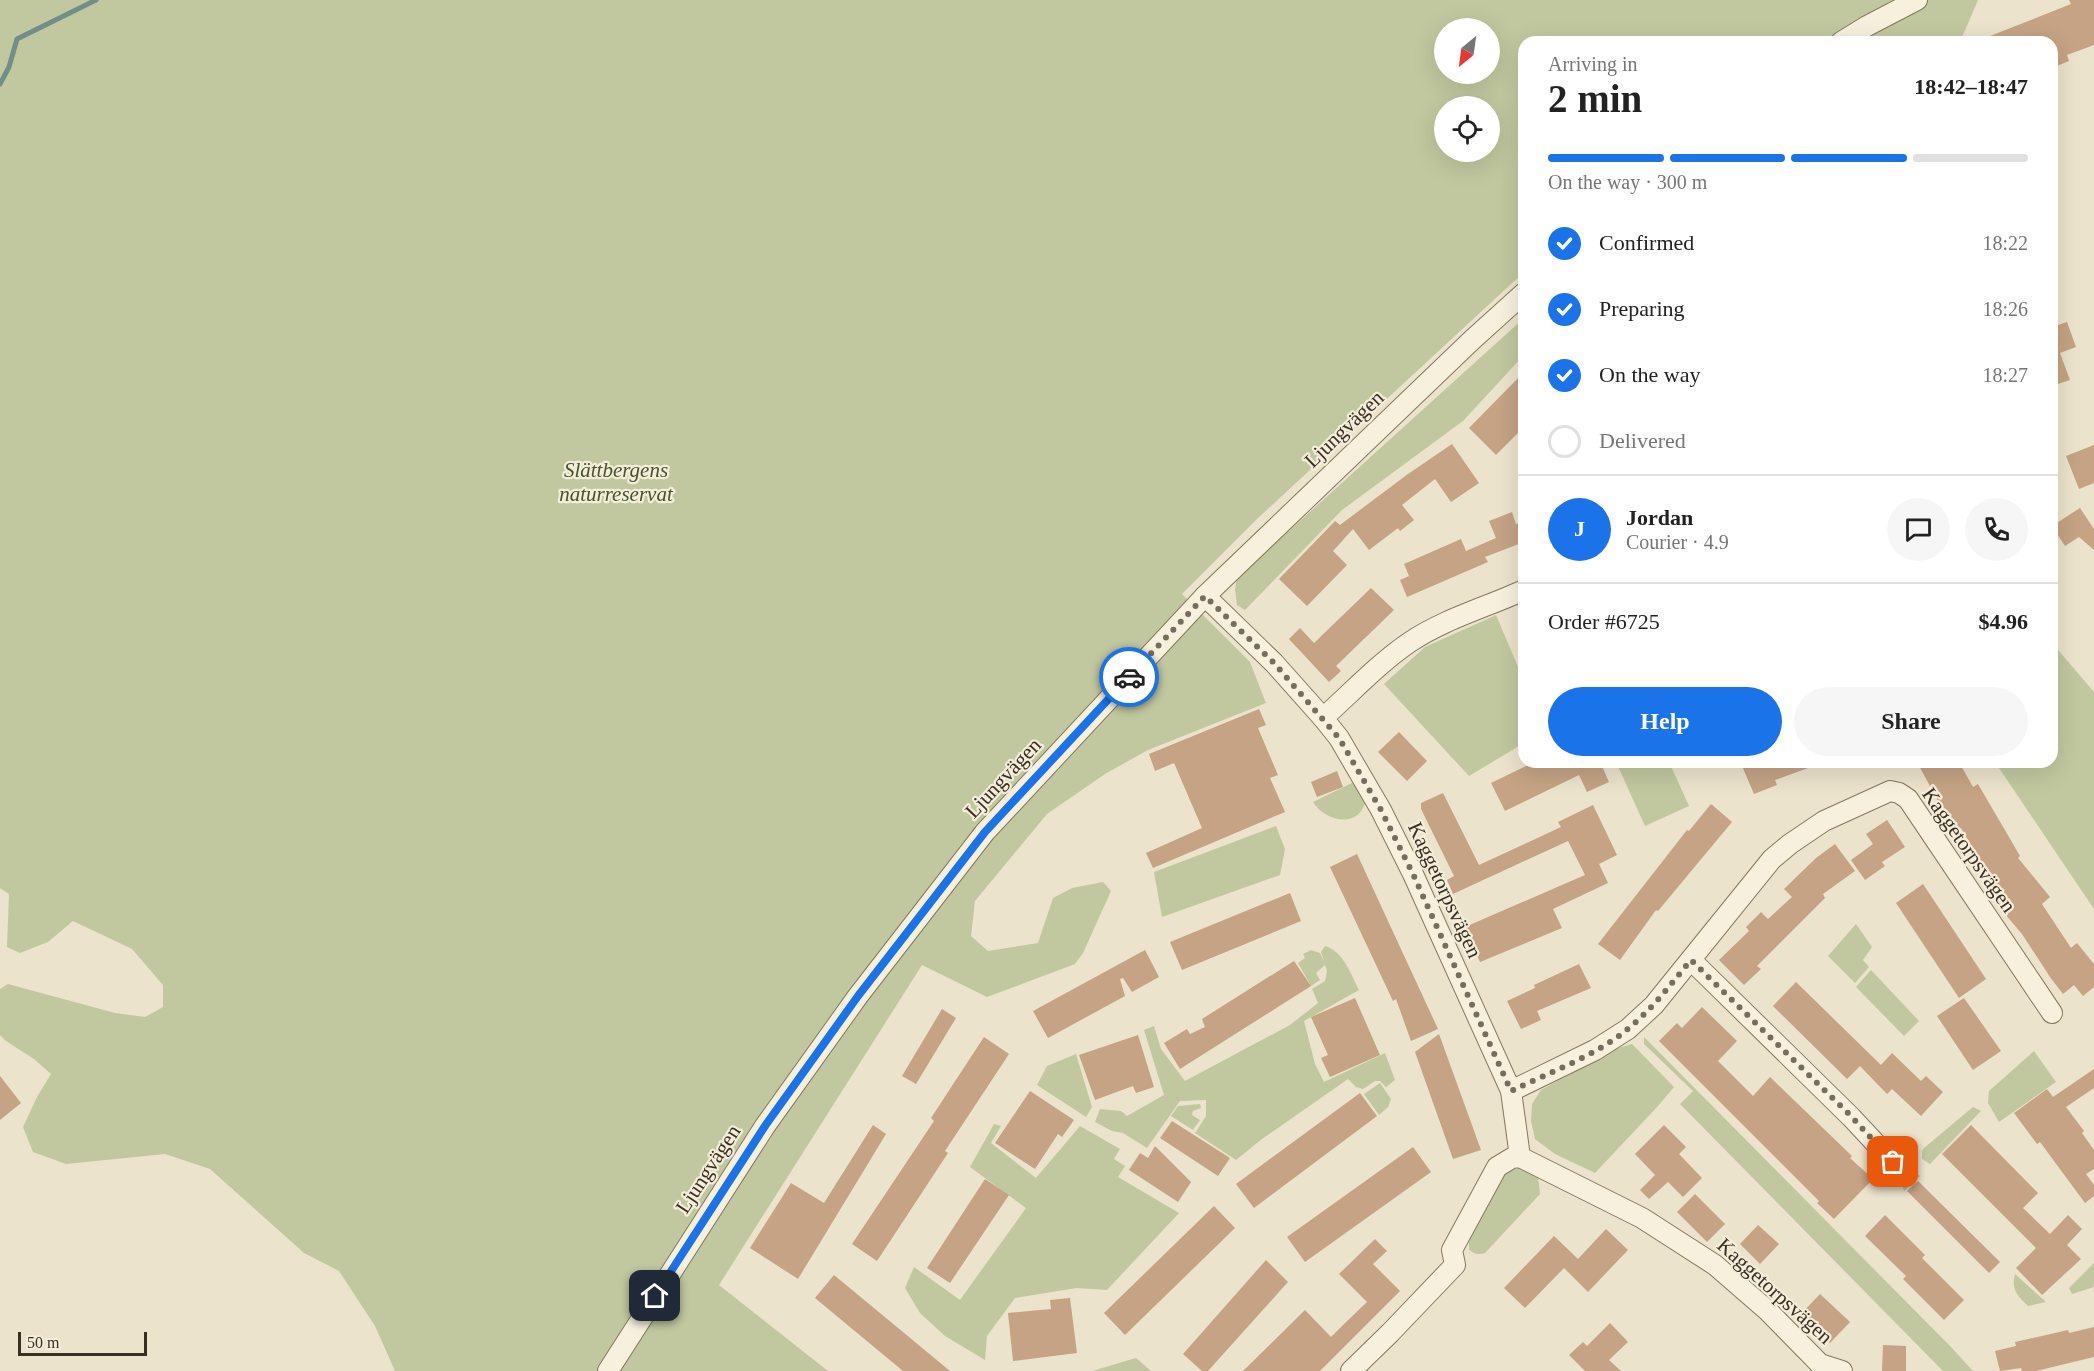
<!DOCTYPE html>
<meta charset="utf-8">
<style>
body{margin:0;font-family:"Times New Roman",serif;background:#f6f6f6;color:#222;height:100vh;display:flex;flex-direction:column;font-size:22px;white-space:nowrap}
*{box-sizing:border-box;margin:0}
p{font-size:20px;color:#767676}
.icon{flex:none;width:33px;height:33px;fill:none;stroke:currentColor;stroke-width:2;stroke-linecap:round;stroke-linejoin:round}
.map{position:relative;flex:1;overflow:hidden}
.drawer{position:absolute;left:1518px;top:36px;width:540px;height:732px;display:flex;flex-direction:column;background:#fff;border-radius:18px;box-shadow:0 6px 24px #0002}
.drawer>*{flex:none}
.needle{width:39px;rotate:209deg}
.fabs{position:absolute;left:1434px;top:18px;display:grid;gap:12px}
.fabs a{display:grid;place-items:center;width:66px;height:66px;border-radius:50%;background:#fff;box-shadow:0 6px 24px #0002;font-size:30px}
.scale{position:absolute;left:18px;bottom:15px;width:129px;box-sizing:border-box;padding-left:6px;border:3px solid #382e22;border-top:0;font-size:16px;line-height:21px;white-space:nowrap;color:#382e22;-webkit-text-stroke:4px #f3edda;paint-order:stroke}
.pin{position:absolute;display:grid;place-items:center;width:51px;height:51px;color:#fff;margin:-26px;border-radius:12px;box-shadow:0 3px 9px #0006}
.courier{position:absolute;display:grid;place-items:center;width:60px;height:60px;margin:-30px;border:4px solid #1a73e8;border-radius:50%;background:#fff;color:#222;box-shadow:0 2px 8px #0007}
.headline em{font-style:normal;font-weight:700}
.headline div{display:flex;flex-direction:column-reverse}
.headline{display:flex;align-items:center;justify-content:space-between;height:102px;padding:0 30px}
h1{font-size:39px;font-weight:700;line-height:45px}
.bar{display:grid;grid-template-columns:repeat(4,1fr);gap:9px 6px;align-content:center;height:72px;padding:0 30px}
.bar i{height:8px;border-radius:4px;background:#e0e0e0}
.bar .active{background:#1a73e8}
.bar p{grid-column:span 4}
.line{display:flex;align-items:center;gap:15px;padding:0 30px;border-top:2px solid #e0e0e0}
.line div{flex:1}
.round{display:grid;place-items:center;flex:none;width:63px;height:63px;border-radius:32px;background:#f6f6f6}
ol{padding:0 30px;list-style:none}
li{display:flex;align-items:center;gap:18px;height:66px}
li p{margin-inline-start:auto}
li .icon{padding:6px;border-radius:50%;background:#1a73e8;color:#fff;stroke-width:4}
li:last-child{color:#767676}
li i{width:33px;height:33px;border:3px solid #e0e0e0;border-radius:50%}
.cta{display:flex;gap:12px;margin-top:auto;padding:12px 30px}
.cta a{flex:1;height:69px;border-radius:36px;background:#1a73e8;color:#fff;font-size:24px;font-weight:700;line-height:69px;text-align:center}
.cta a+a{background:#f6f6f6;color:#222}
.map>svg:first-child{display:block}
.green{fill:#c1c89f;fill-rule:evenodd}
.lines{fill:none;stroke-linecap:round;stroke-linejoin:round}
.stream{stroke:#728e89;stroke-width:5}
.building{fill:#c5a384}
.street-casing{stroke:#867760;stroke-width:22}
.street{stroke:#f6f0dd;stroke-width:20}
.done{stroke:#776d5d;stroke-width:6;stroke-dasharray:0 10.8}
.route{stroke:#1a73e8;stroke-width:8}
.labels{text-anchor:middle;stroke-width:4.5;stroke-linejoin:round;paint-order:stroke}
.street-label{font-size:21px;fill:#382e22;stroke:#f3edda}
.park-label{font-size:21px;font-style:italic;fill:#46532b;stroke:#f3edda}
</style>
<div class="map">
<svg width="2094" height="1371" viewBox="0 0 2094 1371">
<rect width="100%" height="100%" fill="#ebe3cb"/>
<g class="green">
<path d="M 0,0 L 1978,0 L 1960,42 L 1524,42 L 1524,272 L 1257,519 L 1182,594 L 1250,662 L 1266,703 L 1148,750 L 1105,774 L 1047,814 L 975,901 L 971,936 L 988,951 L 1038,943 L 1053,898 L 1072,888 L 1103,882 L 1111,891 L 1083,953 L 1075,964 L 987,997 L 922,965 L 719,1285 L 828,1371 L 395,1371 L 375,1326 L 339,1271 L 304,1253 L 210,1169 L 165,1154 L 66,1164 L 33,1152 L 23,1127 L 37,1097 L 51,1074 L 34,1059 L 6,1041 L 0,1035 L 0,989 L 8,984 L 115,1013 L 145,1017 L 163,1007 L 163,985 L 132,949 L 73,921 L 48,942 L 20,953 L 7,947 L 9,894 L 0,888 ZM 1444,28 L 1490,28 L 1490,74 L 1444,74 ZM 1444,106 L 1490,106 L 1490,152 L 1444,152 Z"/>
<path d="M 1524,318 L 1524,355 L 1463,421 L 1342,510 L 1245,610 L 1237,605 L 1235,589 L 1237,578 Z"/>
<path d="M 1496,615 L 1524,681 L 1524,743 L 1469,776 L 1384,684 L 1425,647 Z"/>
<path d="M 2052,638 L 2053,644 L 2094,692 L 2094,909 L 1995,762 L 2052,762 Z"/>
<path d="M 1616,762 L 1669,762 L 1689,806 L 1645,826 Z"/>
<path d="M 1354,782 L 1365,803 C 1357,829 1325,821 1313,802 Z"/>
<path d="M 1276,826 L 1285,849 L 1280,875 L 1162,917 L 1154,872 Z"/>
<path d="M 1856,924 L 1872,947 L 1863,960 L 1869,967 L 1855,983 L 1828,956 Z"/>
<path d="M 1325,946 C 1344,952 1350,973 1359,990 L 1304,1021 L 1315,1064 L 1324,1082 L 1385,1053 L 1395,1080 L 1386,1087 L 1380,1081 L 1375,1081 L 1363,1089 L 1356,1087 L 1348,1079 L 1262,1139 L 1236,1160 L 1195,1133 L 1206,1116 L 1206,1100 L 1180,1101 L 1147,1148 L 1123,1133 L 1112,1131 L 1095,1122 L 1100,1109 L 1121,1111 L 1127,1116 L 1164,1095 L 1144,1030 L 1154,1026 L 1161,1049 L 1185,1081 L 1290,1025 L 1318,1003 L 1312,989 L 1325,981 L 1327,971 L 1325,965 L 1316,973 L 1320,980 L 1311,986 L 1298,963 L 1305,958 L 1303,954 L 1311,950 L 1320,953 L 1324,962 L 1321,952 Z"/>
<path d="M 1871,970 L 1919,1021 L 1904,1036 L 1856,987 Z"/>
<path d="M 1644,1037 L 1951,1347 L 1973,1371 L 1943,1371 L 1680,1104 L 1693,1091 L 1644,1044 Z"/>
<path d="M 1632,1044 L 1674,1087 L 1658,1106 L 1595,1173 L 1555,1154 L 1535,1139 L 1531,1121 L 1532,1104 L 1541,1090 L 1615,1049 Z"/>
<path d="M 2034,1051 L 2056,1082 L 1999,1122 L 1988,1103 L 1989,1091 Z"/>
<path d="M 1076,1054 L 1092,1107 L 1086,1117 L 1037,1085 L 1047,1066 Z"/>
<path d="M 1380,1083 L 1391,1099 L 1388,1107 L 1379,1115 L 1364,1094 Z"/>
<path d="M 1200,1104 L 1201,1108 L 1193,1111 L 1192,1115 L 1200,1120 L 1193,1130 L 1171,1116 L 1178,1106 Z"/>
<path d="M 1973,1107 L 1981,1111 L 1930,1164 L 1922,1159 L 1922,1151 L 1924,1148 Z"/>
<path d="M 994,1124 L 1001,1126 L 991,1143 L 1036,1178 L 1080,1126 L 1120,1149 L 1114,1159 L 1125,1166 L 1118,1177 L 1179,1213 L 1107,1290 L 1077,1288 L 1015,1298 L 987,1336 L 985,1360 L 945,1336 L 920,1313 L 905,1288 L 914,1267 L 960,1300 L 1026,1208 L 970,1167 Z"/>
<path d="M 1525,1166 L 1538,1175 L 1540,1194 L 1485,1253 C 1478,1255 1475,1254 1469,1250 L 1469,1241 L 1505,1173 Z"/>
<path d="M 1907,1167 L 1913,1169 L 1920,1176 L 1904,1191 L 1901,1180 Z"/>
<path d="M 2094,1263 L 2094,1287 L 2072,1294 L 2069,1288 Z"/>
<path d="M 2015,1274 L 2046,1302 L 2028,1306 C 2017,1296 2011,1289 2015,1274 Z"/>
<path d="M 1136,1358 L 1151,1371 L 1092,1371 Z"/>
</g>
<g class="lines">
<path class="stream" d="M 0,84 L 9,67 L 17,39 L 96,0"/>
</g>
<g class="building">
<path d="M 2069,0 L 2094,0 L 2094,45 L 2067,55 L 2069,61 L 2052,68 L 2052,42 L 1975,42 L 2071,4 Z"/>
<path d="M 2067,322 L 2076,347 L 2060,353 L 2070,380 L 2052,386 L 2052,327 Z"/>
<path d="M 1524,372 L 1524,427 L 1496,455 L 1469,428 Z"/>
<path d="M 1452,444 L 1479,483 L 1451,502 L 1435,479 L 1402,505 L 1414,520 L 1400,531 L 1398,528 L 1369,550 L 1353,529 L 1333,551 L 1347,565 L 1307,606 L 1279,579 L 1335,521 L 1340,525 L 1408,474 Z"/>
<path d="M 2094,445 L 2094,483 L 2079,489 L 2066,456 Z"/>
<path d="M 2080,508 L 2094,529 L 2094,550 L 2079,537 L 2065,546 L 2052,526 Z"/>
<path d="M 1512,512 L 1516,524 L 1524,521 L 1524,542 L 1485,557 L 1488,562 L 1407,597 L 1400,580 L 1409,576 L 1404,564 L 1461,539 L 1466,551 L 1496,538 L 1489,521 Z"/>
<path d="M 1371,588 L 1394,610 L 1336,666 L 1341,671 L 1329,682 L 1289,639 L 1300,628 L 1314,643 Z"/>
<path d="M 1259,709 L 1266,725 L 1258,728 L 1278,775 L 1270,778 L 1285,812 L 1153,868 L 1146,853 L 1202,828 L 1174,763 L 1155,771 L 1149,754 Z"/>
<path d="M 1399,732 L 1427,761 L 1407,781 L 1378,752 Z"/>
<path d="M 1534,762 L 1606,762 L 1601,764 L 1609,782 L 1587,792 L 1579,775 L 1505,811 L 1491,783 Z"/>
<path d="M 1752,762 L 1818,762 L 1819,764 L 1775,780 L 1777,785 L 1754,794 L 1742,766 Z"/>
<path d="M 1917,762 L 1959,762 L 1973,787 L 1978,784 L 2020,856 L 2018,858 L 2050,897 L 2042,904 L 2071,948 L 2077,943 L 2094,964 L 2094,987 L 2083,996 L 2074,985 L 2063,994 L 2050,977 L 2022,934 L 2005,914 L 2007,912 L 1985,881 L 1990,877 L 1961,828 L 1959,829 L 1941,803 L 1939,803 Z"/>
<path d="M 1337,771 L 1343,787 L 1317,797 L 1311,782 Z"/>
<path d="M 1443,793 L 1479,865 L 1561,827 L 1558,822 L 1593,805 L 1617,855 L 1599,864 L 1608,883 L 1553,909 L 1562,928 L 1480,962 L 1465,927 L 1585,875 L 1568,841 L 1453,894 L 1447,880 L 1454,876 L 1421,809 L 1421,803 Z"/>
<path d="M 1711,804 L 1732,822 L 1658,911 L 1656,910 L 1620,960 L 1598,944 L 1687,830 L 1689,831 Z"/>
<path d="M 1887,820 L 1905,847 L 1882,862 L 1885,866 L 1865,880 L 1851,860 L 1873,844 L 1866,834 Z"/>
<path d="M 1835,844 L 1855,871 L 1823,894 L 1825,898 L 1757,966 L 1761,969 L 1744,985 L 1719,960 L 1749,931 L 1746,927 L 1761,912 L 1768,919 L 1792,897 L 1784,889 L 1816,858 Z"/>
<path d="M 1357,854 L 1438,1029 L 1411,1041 L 1396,999 L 1393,1001 L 1330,867 Z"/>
<path d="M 1923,884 L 1986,979 L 1959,998 L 1896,903 Z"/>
<path d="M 1290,893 L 1301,921 L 1182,970 L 1170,942 Z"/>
<path d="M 1145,950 L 1159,977 L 1132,992 L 1123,978 L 1120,979 L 1125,996 L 1048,1038 L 1033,1011 Z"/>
<path d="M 1294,961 L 1311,986 L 1180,1069 L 1164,1043 L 1187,1029 L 1190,1034 L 1205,1027 L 1202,1019 Z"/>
<path d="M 1579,964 L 1591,988 L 1537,1011 L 1541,1020 L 1521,1029 L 1507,1001 L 1535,988 L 1534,985 Z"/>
<path d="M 1796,982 L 1881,1065 L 1892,1053 L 1921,1081 L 1926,1076 L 1943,1092 L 1921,1116 L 1892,1089 L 1887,1094 L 1860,1066 L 1847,1079 L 1773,1006 Z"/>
<path d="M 1355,998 L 1380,1055 L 1330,1077 L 1321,1058 L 1328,1055 L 1311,1017 Z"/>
<path d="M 1964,998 L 2001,1051 L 1973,1070 L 1937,1016 Z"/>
<path d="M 1702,1007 L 1737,1041 L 1718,1061 L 1753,1096 L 1770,1077 L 1852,1156 L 1850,1158 L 1873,1179 L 1834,1219 L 1817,1203 L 1819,1201 L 1659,1041 L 1677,1023 L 1682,1028 Z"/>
<path d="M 942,1009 L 956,1018 L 916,1084 L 902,1076 Z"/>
<path d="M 1439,1034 L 1481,1150 L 1453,1159 L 1415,1052 Z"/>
<path d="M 1138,1035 L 1154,1087 L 1136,1093 L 1133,1086 L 1095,1100 L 1079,1055 Z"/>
<path d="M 984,1037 L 1009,1054 L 945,1151 L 948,1153 L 877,1261 L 852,1244 L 934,1121 L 931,1118 Z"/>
<path d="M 2094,1069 L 2094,1088 L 2066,1107 L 2084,1131 L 2082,1133 L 2094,1150 L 2094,1169 L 2086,1174 L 2094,1185 L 2094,1196 L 2085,1203 L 2040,1142 L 2037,1144 L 2014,1113 L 2047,1089 L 2053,1097 Z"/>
<path d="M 0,1076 L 21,1103 L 0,1120 Z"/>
<path d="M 1030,1091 L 1074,1120 L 1062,1137 L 1058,1134 L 1035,1169 L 995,1143 Z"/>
<path d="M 1360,1093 L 1377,1116 L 1254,1208 L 1236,1184 Z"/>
<path d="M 1172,1121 L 1230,1158 L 1218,1176 L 1160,1138 Z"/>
<path d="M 873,1125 L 886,1134 L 798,1279 L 750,1248 L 791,1183 L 824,1203 Z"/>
<path d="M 1664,1125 L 1686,1147 L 1679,1154 L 1702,1178 L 1683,1197 L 1668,1182 L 1649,1199 L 1640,1190 L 1655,1175 L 1635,1154 Z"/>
<path d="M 1971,1125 L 2038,1193 L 2023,1208 L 2050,1234 L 2068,1215 L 2082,1229 L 2067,1245 L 2081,1259 L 2042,1295 L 2016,1268 L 2036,1248 L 1942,1154 Z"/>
<path d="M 1155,1146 L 1191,1182 L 1178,1202 L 1129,1170 L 1140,1153 L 1148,1158 Z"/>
<path d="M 1413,1147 L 1431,1172 L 1305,1262 L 1287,1237 Z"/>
<path d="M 985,1179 L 1009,1195 L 950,1283 L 927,1268 Z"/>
<path d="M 1918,1181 L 2000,1262 L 1989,1273 L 1907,1191 Z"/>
<path d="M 1695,1194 L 1725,1224 L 1707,1242 L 1677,1212 Z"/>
<path d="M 1214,1206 L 1235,1228 L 1125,1335 L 1104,1313 Z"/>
<path d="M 1885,1215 L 1925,1255 L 1922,1258 L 1964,1300 L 1944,1320 L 1903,1279 L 1906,1276 L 1865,1236 Z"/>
<path d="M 1758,1225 L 1779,1244 L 1760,1264 L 1740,1244 Z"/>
<path d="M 1606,1229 L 1628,1250 L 1588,1292 L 1564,1268 L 1525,1308 L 1504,1288 L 1554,1236 L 1578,1259 Z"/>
<path d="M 1375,1239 L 1387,1251 L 1373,1264 L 1400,1291 L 1320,1371 L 1243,1371 L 1305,1310 L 1331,1337 L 1343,1325 L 1367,1302 L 1339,1274 Z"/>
<path d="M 1266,1260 L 1288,1282 L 1208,1371 L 1202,1371 L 1183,1354 Z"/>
<path d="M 834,1275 L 950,1371 L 903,1371 L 815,1298 Z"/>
<path d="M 1820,1294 L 1850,1322 L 1830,1343 L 1800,1315 Z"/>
<path d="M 1070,1298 L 1077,1353 L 1013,1361 L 1008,1313 L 1051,1309 L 1050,1300 Z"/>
<path d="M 1610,1323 L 1628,1342 L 1609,1360 L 1621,1371 L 1585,1371 L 1569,1355 L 1583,1342 L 1587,1346 Z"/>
<path d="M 2094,1327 L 2094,1357 L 2036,1371 L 2022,1371 L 2021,1368 L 2000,1371 L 1995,1351 L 2016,1346 L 2015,1342 L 2068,1330 L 2069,1333 Z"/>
<path d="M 1883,1345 L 1906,1346 L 1906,1371 L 1882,1371 Z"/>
</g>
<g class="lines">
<defs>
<g id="street">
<path d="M 1841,42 L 1867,26 L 1917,0"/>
<path d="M 1205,596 L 1274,663 L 1323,718 L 1339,738 L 1381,810 L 1413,874 L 1511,1091 L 1520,1157 L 1512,1158 L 1497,1167 L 1452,1250 L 1455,1265 L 1390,1333 L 1351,1371"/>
<path d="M 1323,718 C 1352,692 1379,663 1410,642 C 1444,619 1487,607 1524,590"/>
<path d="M 1691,960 L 1851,1117 L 1893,1162"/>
<path d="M 1511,1091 L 1595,1050 L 1628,1029 L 1654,1005 L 1772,859 L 1790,844 L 1824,821 L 1890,791 L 1899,793 L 1908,799 L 2052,1013"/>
<path d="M 1520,1157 L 1642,1218 L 1715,1265 L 1768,1311 L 1820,1364 L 1842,1371"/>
<path d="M 608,1371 L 765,1126 L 858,996 L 985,832 L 1205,596 L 1472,340 L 1524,293"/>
</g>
</defs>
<use href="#street" class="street-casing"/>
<use href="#street" class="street"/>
</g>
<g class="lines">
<path class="done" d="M 1129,677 L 1205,596 L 1274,663 L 1339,738 L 1381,810 L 1413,874 L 1511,1091 C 1550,1072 1596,1056 1629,1028 C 1653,1008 1671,984 1691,960 L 1851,1116 L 1893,1162"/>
<path class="route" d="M 655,1296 L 765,1126 L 858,996 L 985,832 L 1129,677"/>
</g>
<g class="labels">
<g class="street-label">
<text transform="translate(1344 429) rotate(-44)" y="7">Ljungvägen</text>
<text transform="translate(1003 778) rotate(-47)" y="7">Ljungvägen</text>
<text transform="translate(1969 850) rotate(55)" y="7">Kaggetorpsvägen</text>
<text transform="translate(1445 890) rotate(65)" y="7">Kaggetorpsvägen</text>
<text transform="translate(708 1169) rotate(-57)" y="7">Ljungvägen</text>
<text transform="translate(1775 1291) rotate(42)" y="7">Kaggetorpsvägen</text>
</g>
<g class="park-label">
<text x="616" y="477">Slättbergens<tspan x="616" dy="24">naturreservat</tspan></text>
</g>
</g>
</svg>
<div class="fabs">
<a><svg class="needle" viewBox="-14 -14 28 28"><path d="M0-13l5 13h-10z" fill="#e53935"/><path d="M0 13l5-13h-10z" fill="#767676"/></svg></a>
<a><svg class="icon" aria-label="locate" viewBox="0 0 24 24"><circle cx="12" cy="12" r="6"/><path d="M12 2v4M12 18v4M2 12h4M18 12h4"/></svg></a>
</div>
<div class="scale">50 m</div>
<div class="pin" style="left:1893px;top:1162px;background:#ea580c"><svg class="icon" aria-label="bag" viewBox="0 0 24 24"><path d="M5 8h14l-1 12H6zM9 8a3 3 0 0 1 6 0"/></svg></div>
<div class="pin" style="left:655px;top:1296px;background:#1f2937"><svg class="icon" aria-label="home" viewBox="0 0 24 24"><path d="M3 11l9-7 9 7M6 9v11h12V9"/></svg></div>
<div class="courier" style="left:1129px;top:677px"><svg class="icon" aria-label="car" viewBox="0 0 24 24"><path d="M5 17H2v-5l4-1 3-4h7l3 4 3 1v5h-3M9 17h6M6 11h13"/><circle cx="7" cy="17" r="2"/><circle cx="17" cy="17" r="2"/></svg></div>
<section class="drawer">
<div class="headline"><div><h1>2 min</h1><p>Arriving in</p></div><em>18:42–18:47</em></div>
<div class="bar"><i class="active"></i><i class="active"></i><i class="active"></i><i></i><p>On the way · 300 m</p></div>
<ol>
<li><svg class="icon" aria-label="check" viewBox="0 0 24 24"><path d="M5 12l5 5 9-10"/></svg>Confirmed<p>18:22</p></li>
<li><svg class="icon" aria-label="check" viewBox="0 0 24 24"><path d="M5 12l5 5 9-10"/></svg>Preparing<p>18:26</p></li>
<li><svg class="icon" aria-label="check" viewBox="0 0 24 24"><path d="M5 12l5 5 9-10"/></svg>On the way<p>18:27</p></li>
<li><i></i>Delivered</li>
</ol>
<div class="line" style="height:108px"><b class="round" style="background:#1a73e8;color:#fff">J</b><div><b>Jordan</b><p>Courier · 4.9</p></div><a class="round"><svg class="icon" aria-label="chat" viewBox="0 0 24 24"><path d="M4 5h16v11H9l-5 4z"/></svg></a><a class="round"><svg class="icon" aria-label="phone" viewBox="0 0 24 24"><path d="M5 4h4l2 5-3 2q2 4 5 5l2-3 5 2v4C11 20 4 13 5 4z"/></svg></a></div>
<div class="line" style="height:78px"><div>Order #6725</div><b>$4.96</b></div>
<div class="cta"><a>Help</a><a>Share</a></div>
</section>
</div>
